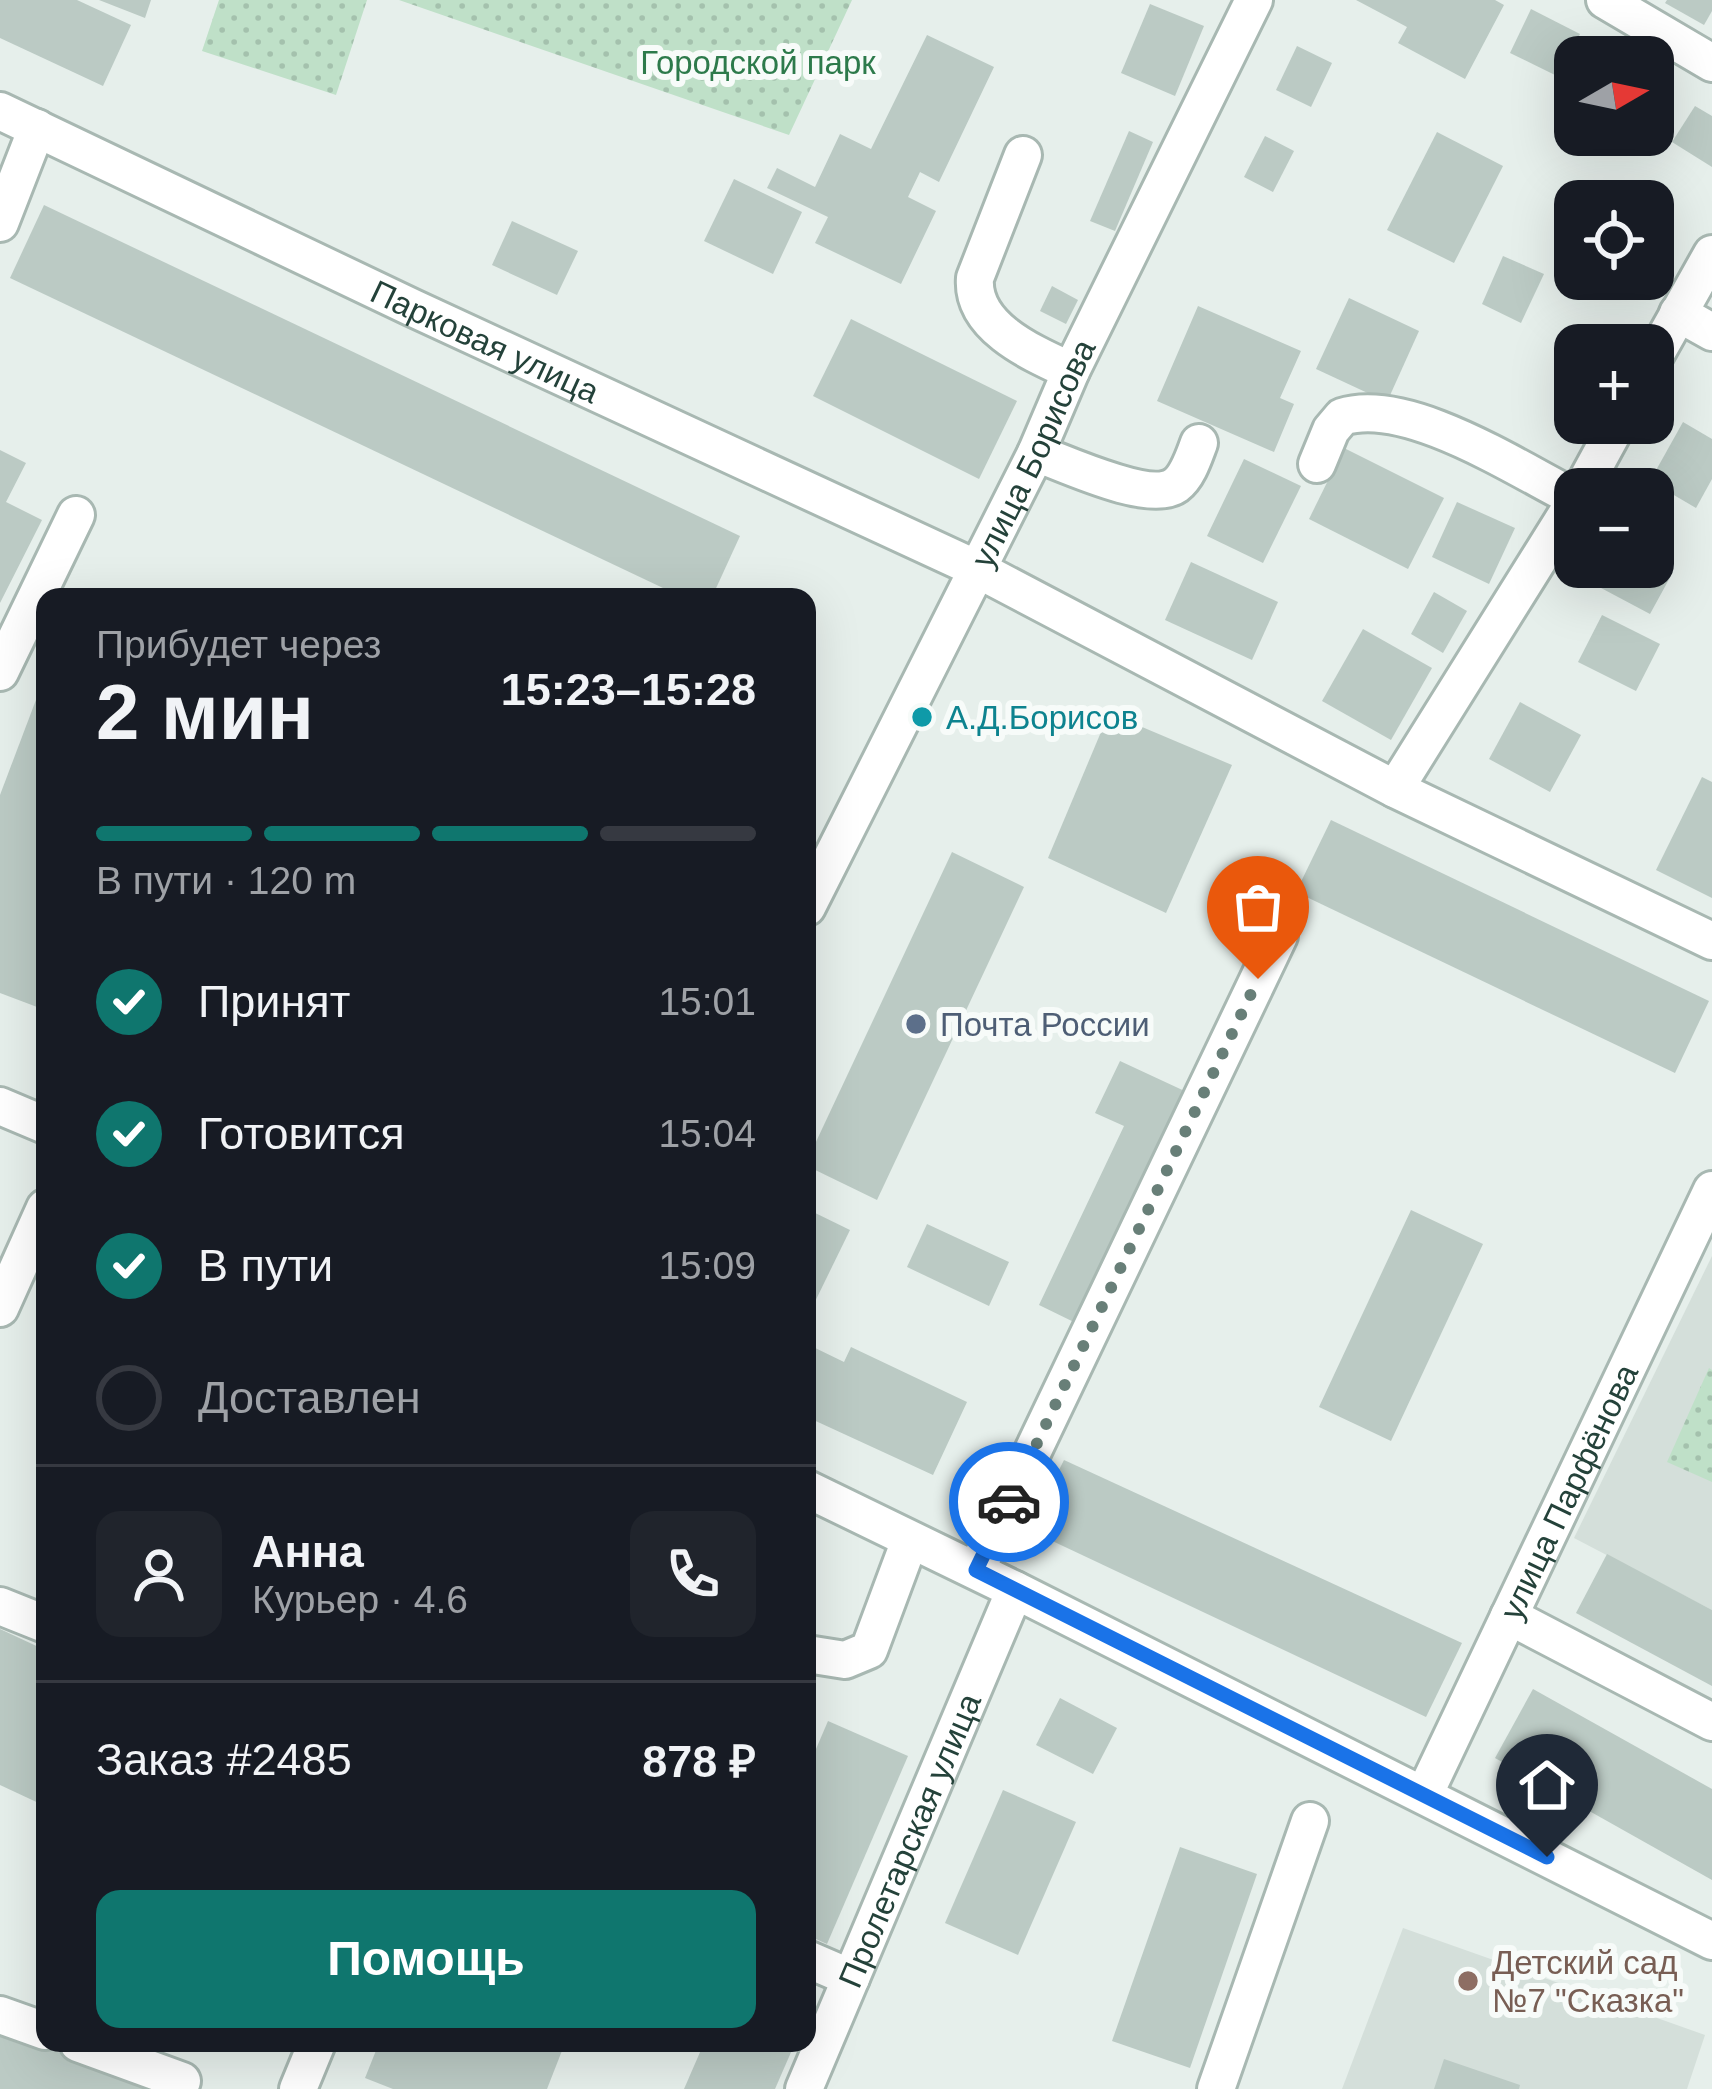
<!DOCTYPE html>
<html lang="ru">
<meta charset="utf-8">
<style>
body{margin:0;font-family:Helvetica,sans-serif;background:#20242c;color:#f1f3f6;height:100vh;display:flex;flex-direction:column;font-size:45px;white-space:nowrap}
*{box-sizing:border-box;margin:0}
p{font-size:39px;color:#9ea1a6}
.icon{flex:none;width:66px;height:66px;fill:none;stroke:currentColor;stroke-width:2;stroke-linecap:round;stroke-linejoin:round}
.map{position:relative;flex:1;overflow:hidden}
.sheet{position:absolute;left:36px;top:588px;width:780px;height:1464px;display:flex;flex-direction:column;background:#171b24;border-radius:24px;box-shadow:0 12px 48px #0002}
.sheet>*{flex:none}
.needle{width:78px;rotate:81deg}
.controls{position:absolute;left:1554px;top:36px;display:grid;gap:24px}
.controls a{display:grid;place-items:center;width:120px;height:120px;border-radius:24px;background:#171b24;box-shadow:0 12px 48px #0002;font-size:60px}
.pin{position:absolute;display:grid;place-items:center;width:102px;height:102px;color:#fff;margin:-123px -51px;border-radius:50% 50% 50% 0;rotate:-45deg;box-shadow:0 0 12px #0007}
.pin .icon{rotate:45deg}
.courier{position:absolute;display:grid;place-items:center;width:120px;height:120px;margin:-60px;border:9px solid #1a73e8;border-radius:50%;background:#fff;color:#222;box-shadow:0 3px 15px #0007}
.head em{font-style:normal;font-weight:700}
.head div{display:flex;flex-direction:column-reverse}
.head{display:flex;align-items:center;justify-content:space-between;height:204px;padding:0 60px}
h1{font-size:78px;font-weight:700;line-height:90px}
.bar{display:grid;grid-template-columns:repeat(4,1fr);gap:18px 12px;align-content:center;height:144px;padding:0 60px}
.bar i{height:15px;border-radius:9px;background:#363941}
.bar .selected{background:#0f766e}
.bar p{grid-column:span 4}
.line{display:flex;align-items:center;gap:30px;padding:0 60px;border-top:3px solid #363941}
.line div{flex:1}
.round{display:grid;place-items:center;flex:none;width:126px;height:126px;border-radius:24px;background:#20242c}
ol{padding:0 60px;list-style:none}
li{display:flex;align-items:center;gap:36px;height:132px}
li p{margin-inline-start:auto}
li .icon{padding:12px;border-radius:50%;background:#0f766e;color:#fff;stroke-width:4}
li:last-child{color:#9ea1a6}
li i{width:66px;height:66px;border:6px solid #363941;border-radius:50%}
.action{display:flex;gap:24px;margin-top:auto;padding:24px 60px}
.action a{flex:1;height:138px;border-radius:24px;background:#0f766e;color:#fff;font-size:48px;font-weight:700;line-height:138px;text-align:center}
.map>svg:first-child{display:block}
.built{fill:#d4dfda}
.park{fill:url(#park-dots)}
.building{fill:#bbcac4}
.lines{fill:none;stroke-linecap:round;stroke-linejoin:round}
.minor-casing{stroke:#a8b8b2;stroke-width:42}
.minor{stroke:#fff;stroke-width:36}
.done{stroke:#687f78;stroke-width:12;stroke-dasharray:0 21.6}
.route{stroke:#1a73e8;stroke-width:15}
.culture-dot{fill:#0f9aa8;stroke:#f7fbf9;stroke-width:4.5}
.service-dot{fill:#5c6f8a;stroke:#f7fbf9;stroke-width:4.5}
.education-dot{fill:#8d6e63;stroke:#f7fbf9;stroke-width:4.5}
.labels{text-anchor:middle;stroke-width:12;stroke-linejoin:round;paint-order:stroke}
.park-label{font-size:33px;fill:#2d7a4b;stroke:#f7fbf9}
.street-label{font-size:33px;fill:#24423a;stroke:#f7fbf9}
.culture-label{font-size:33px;fill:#0d838f;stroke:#f7fbf9;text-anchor:start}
.service-label{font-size:33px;fill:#4e5e75;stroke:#f7fbf9;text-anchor:start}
.education-label{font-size:33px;fill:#785e54;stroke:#f7fbf9;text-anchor:start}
</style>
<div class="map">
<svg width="1712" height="2089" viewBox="0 0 1712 2089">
<defs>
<pattern id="park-dots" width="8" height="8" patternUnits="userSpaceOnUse" patternTransform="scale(3)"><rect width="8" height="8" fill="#bfe0c8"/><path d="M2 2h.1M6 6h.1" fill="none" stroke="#a4c1ad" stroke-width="1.8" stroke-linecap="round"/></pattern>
</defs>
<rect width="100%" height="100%" fill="#e6efeb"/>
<g class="built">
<path d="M 1712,1256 L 1712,1610 L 1574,1538 Z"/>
<path d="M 1403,1928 L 1705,2035 L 1687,2089 L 1342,2089 Z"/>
</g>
<g class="park">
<path d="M 219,0 L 367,0 L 336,95 L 202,51 Z"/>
<path d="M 399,0 L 852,0 L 789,135 Z"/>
<path d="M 1709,1368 L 1712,1370 L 1712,1482 L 1667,1462 Z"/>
</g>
<g class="building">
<path d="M 0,0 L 77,0 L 131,25 L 103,86 L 0,38 Z"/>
<path d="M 99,0 L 151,0 L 145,18 Z"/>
<path d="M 1356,0 L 1495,0 L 1504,5 L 1465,79 L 1398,43 L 1407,27 Z"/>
<path d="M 1667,0 L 1712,0 L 1712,11 L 1704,25 L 1665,3 Z"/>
<path d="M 1150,4 L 1204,26 L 1175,96 L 1121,73 Z"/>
<path d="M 1531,9 L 1580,34 L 1559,77 L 1510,53 Z"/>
<path d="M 927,35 L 994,67 L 939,182 L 920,172 L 908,197 L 936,211 L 901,284 L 815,243 L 828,217 L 767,188 L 777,168 L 815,187 L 840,134 L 871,149 Z"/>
<path d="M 1297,46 L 1332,63 L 1311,107 L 1276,90 Z"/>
<path d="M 1695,106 L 1712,116 L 1712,167 L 1672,142 Z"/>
<path d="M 1129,131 L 1153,142 L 1115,231 L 1090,221 Z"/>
<path d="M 1437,132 L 1503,166 L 1454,263 L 1387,230 Z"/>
<path d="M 1265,136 L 1294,151 L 1273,192 L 1244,177 Z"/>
<path d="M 734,179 L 802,212 L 773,274 L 704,241 Z"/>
<path d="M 44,205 L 740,536 L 712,597 L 682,597 L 10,278 Z"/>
<path d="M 512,221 L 578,251 L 557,295 L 492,265 Z"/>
<path d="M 1503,256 L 1544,274 L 1521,323 L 1482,304 Z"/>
<path d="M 1052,286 L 1078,300 L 1066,324 L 1040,311 Z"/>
<path d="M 1349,298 L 1419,331 L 1387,402 L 1316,369 Z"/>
<path d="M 1198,306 L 1301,351 L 1280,398 L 1294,404 L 1274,452 L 1157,401 Z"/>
<path d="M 851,319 L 1017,401 L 979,479 L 813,396 Z"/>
<path d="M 1683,422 L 1712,439 L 1712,479 L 1696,508 L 1650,481 Z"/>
<path d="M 1344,448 L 1444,498 L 1408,569 L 1309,519 Z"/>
<path d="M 0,450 L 26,463 L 6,502 L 42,520 L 0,603 Z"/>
<path d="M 1244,459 L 1301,486 L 1263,563 L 1207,536 Z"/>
<path d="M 1457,502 L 1515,528 L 1489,584 L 1432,557 Z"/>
<path d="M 1191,562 L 1278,602 L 1252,660 L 1165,620 Z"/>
<path d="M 1653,562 L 1673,572 L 1650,614 L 1586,580 L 1593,567 L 1653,567 Z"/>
<path d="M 1434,592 L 1467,611 L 1443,653 L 1411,634 Z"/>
<path d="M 1602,615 L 1660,644 L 1636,691 L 1578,662 Z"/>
<path d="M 1363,629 L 1432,668 L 1391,740 L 1322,701 Z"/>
<path d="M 45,676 L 45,1010 L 0,993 L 0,795 Z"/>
<path d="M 1520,702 L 1581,735 L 1550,792 L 1489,759 Z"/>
<path d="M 1109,713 L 1232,765 L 1166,913 L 1048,858 Z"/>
<path d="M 1702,777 L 1712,782 L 1712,898 L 1656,870 Z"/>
<path d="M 1331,820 L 1709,1001 L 1675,1073 L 1296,892 Z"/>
<path d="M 952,852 L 1024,887 L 877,1200 L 807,1166 L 807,1161 Z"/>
<path d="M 1120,1061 L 1191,1094 L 1082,1326 L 1039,1305 L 1124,1126 L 1095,1113 Z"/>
<path d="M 807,1209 L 850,1230 L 807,1318 Z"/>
<path d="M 1411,1210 L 1483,1244 L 1391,1441 L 1319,1407 Z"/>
<path d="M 927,1224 L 1009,1262 L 989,1306 L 907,1267 Z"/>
<path d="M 807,1344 L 844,1362 L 851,1347 L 967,1402 L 933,1475 L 807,1417 Z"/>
<path d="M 1064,1460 L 1462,1643 L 1426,1717 L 1029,1530 Z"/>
<path d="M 1607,1554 L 1712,1610 L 1712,1686 L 1576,1613 Z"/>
<path d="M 0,1629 L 45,1650 L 45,1806 L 0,1785 Z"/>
<path d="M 1533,1689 L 1712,1789 L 1712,1880 L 1495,1758 Z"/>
<path d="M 1060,1698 L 1117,1728 L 1093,1774 L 1036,1745 Z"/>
<path d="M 828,1721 L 908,1756 L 827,1944 L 807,1935 L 807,1770 Z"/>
<path d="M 1003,1790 L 1076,1822 L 1018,1955 L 945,1923 Z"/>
<path d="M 1180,1847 L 1257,1874 L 1190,2068 L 1112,2041 Z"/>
<path d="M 0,2030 L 156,2089 L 0,2089 Z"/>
<path d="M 379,2043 L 565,2043 L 547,2089 L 393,2089 L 365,2078 Z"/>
<path d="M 704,2043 L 795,2043 L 775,2089 L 684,2089 Z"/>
<path d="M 1444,2059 L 1520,2085 L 1519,2089 L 1434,2089 Z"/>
</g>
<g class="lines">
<defs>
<g id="minor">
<path d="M 1605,0 L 1712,63"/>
<path id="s1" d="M 0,111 L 413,308 L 975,568 L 1395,789 L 1712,941"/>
<path d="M 1023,155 L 975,278 C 971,327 1032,353 1071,371"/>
<path d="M 0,223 L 37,128"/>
<path d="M 1678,313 L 1712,332"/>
<path d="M 1653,359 L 1712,254"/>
<path d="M 1036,453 C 1064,463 1150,504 1176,485 C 1188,476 1194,456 1199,443"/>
<path d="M 1317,464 L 1331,430 L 1342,417 C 1407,396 1517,469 1575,498"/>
<path d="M 1582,489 L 1618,423"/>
<path d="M 0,672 L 76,515"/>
<path d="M 1395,789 L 1575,501"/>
<path id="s2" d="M 807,907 L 1036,453 L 1071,371 L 1254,0"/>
<path d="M 0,1106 L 45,1125"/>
<path d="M 0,1308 L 45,1208"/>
<path d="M 807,1489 L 1015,1590 L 1712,1941"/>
<path d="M 976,1570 L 1279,936"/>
<path d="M 0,1606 L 45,1624"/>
<path d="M 1509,1616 L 1712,1722"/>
<path d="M 807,1654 L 845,1660 L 869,1650 L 910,1540"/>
<path id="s3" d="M 1424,1795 L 1712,1190"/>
<path d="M 807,1959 L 851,1978"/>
<path d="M 0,2015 L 45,2031"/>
<path d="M 78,2043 L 182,2081"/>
<path d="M 298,2089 L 317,2043"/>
<path id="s4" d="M 804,2089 L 1015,1590"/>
<path d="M 1216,2089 L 1310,1821"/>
</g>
</defs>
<use href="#minor" class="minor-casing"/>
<use href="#minor" class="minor"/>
</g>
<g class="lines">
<path class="done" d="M 1009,1502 L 1258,979"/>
<path class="route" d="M 1009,1502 L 976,1570 L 1547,1857"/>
</g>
<circle class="culture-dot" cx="922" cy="717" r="12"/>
<circle class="service-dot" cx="916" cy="1024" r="12"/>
<circle class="education-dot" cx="1468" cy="1981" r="12"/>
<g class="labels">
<g class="park-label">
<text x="758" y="74">Городской парк</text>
</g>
<g class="street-label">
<text dy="12" stroke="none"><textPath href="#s1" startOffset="537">Парковая улица</textPath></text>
<text dy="12" stroke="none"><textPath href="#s2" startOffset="507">улица Борисова</textPath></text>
<text dy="12" stroke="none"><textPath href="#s3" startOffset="336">улица Парфёнова</textPath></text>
<text dy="12" stroke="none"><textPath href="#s4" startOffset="270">Пролетарская улица</textPath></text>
</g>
<g class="culture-label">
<text x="946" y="729">А.Д.Борисов</text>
</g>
<g class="service-label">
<text x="940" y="1036">Почта России</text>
</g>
<g class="education-label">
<text x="1492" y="1974">Детский сад<tspan x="1492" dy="38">№7 "Сказка"</tspan></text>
</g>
</g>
</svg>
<div class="controls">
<a><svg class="needle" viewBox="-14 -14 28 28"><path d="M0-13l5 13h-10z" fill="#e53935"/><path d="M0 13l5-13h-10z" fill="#9ea1a6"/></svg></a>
<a><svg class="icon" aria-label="locate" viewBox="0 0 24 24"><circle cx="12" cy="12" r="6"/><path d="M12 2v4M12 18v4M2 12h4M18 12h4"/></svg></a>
<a>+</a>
<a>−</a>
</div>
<div class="pin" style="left:1258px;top:979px;background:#ea580c"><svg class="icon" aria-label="bag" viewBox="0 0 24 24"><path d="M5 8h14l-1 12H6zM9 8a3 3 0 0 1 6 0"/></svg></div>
<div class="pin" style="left:1547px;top:1857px;background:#1f2937"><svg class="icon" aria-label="home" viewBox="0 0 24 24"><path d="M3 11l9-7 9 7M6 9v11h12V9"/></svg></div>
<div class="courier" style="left:1009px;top:1502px"><svg class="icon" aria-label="car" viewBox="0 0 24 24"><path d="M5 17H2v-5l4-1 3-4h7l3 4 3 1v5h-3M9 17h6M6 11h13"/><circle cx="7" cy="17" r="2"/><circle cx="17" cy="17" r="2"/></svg></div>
<section class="sheet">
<div class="head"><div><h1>2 мин</h1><p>Прибудет через</p></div><em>15:23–15:28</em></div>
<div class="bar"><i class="selected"></i><i class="selected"></i><i class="selected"></i><i></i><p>В пути · 120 m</p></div>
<ol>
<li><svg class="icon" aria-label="check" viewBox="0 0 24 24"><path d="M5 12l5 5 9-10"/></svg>Принят<p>15:01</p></li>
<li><svg class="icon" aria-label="check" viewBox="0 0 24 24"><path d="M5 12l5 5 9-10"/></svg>Готовится<p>15:04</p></li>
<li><svg class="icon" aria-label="check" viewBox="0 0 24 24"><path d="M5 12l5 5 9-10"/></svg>В пути<p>15:09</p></li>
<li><i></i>Доставлен</li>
</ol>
<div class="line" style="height:216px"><a class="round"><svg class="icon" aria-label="person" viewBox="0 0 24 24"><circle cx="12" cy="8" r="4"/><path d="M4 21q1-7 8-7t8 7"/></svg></a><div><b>Анна</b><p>Курьер · 4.6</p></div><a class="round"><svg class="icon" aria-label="phone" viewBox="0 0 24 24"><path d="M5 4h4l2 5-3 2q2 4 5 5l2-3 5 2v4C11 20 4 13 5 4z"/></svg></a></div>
<div class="line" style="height:156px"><div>Заказ #2485</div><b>878 ₽</b></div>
<div class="action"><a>Помощь</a></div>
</section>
</div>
